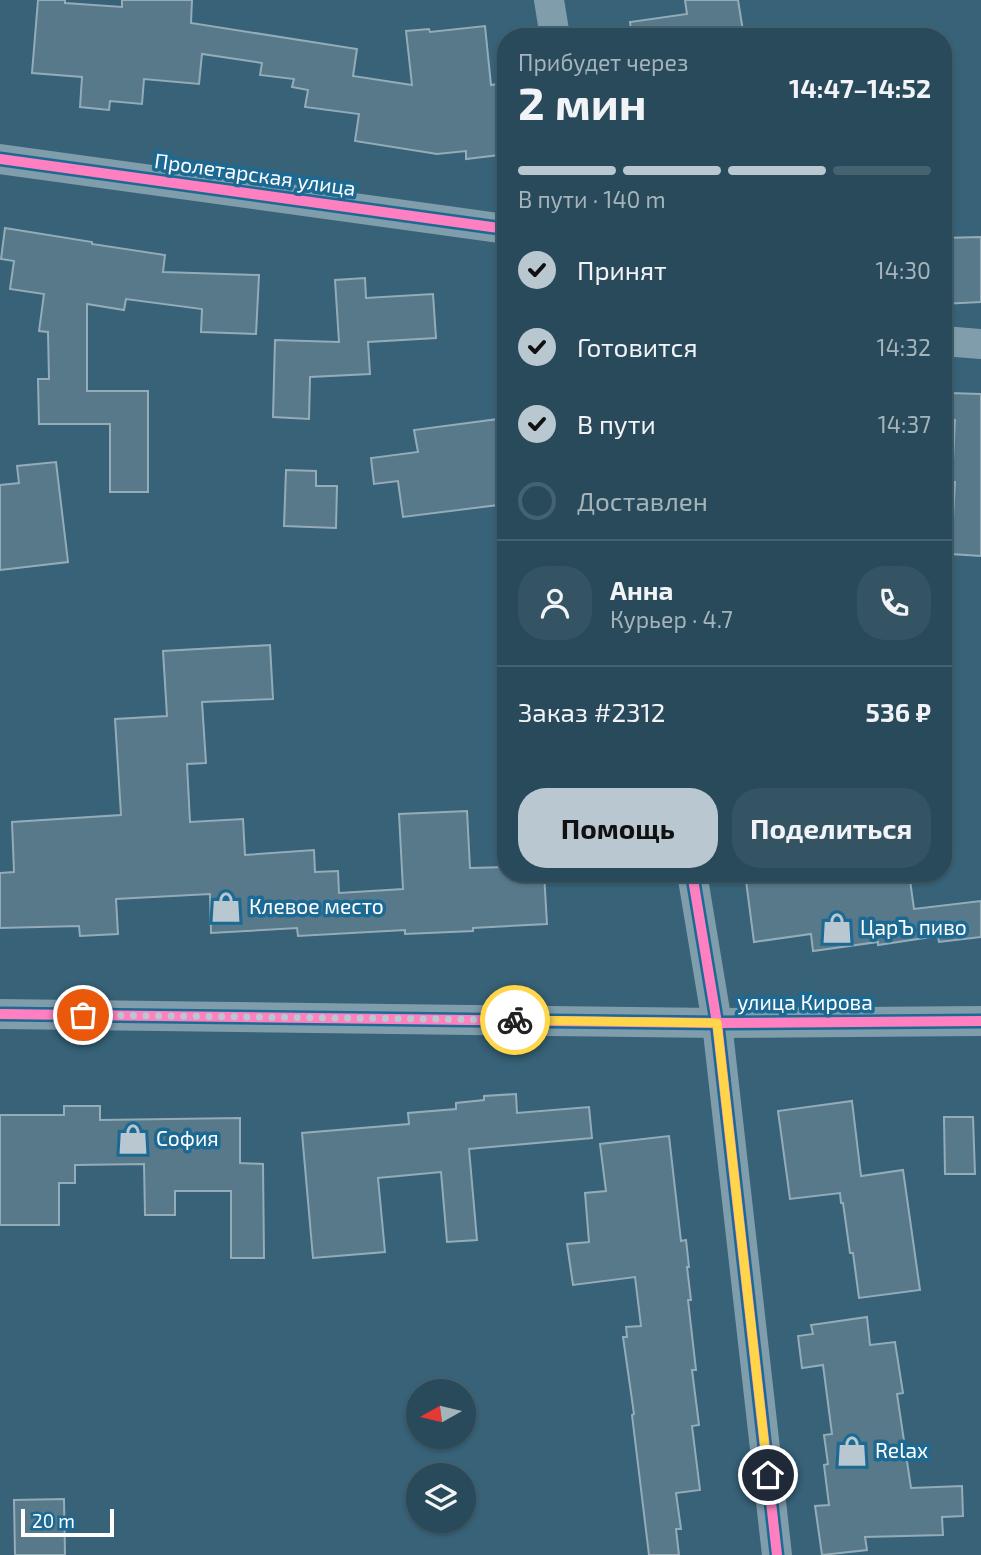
<!DOCTYPE html>
<html lang="ru">
<meta charset="utf-8">
<style>
body{margin:0;font-family:"Exo 2",sans-serif;background:#355463;color:#f1f3f6;height:100vh;display:flex;flex-direction:column;font-size:26px;white-space:nowrap}
*{box-sizing:border-box;margin:0}
p{font-size:23px;color:#a5b3bb}
.icon{flex:none;width:38px;height:38px;fill:none;stroke:currentColor;stroke-width:2;stroke-linecap:round;stroke-linejoin:round}
.map{position:relative;flex:1;overflow:hidden}
.sheet{position:absolute;left:497px;top:28px;width:455px;height:854px;display:flex;flex-direction:column;background:#294a5a;border-radius:28px;box-shadow:0 2px 5px #0004,0 0 0 2px #456270}
.sheet>*{flex:none}
.needle{width:46px;rotate:262deg}
.fabs{position:absolute;left:406px;top:1379px;display:grid;gap:14px}
.fabs a{display:grid;place-items:center;width:70px;height:70px;border-radius:50%;background:#294a5a;box-shadow:0 2px 5px #0004,0 0 0 2px #456270;font-size:35px}
.scale{position:absolute;left:21px;bottom:18px;width:93px;box-sizing:border-box;padding-left:7px;border:4px solid #fff;border-top:0;font-size:19px;line-height:24px;white-space:nowrap;color:#fff;-webkit-text-stroke:5px #1c6a93;paint-order:stroke}
.pin{position:absolute;display:grid;place-items:center;width:60px;height:60px;color:#fff;margin:-30px;border:4px solid #fff;border-radius:50%;box-shadow:0 2px 7px #0007}
.courier{position:absolute;display:grid;place-items:center;width:70px;height:70px;margin:-35px;border:5px solid #ffd54a;border-radius:50%;background:#fff;color:#222;box-shadow:0 2px 9px #0007}
.overview em{font-style:normal;font-weight:700}
.overview div{display:flex;flex-direction:column-reverse}
.overview{display:flex;align-items:center;justify-content:space-between;height:119px;padding:0 21px}
h1{font-size:46px;font-weight:700;line-height:52px}
.bar{display:grid;grid-template-columns:repeat(4,1fr);gap:10px 7px;align-content:center;height:84px;padding:0 21px}
.bar i{height:9px;border-radius:5px;background:#456270}
.bar .selected{background:#b9c8d0}
.bar p{grid-column:span 4}
.line{display:flex;align-items:center;gap:18px;padding:0 21px;border-top:2px solid #456270}
.line div{flex:1}
.round{display:grid;place-items:center;flex:none;width:74px;height:74px;border-radius:28px;background:#355463}
ol{padding:0 21px;list-style:none}
li{display:flex;align-items:center;gap:21px;height:77px}
li p{margin-inline-start:auto}
li .icon{padding:7px;border-radius:50%;background:#b9c8d0;color:#111;stroke-width:4}
li:last-child{color:#a5b3bb}
li i{width:38px;height:38px;border:4px solid #456270;border-radius:50%}
.cta{display:flex;gap:14px;margin-top:auto;padding:14px 21px}
.cta a{flex:1;height:80px;border-radius:28px;background:#b9c8d0;color:#111;font-size:28px;font-weight:700;line-height:80px;text-align:center}
.cta a+a{background:#355463;color:#f1f3f6}
.map>svg:first-child{display:block}
.building{fill:#57798a;stroke:#94acb8;stroke-width:2}
.lines{fill:none;stroke-linecap:round;stroke-linejoin:round}
.street{stroke:#7f9dab;stroke-width:30}
.cycleway-casing{stroke:#1c6a93;stroke-width:15}
.cycleway{stroke:#ff80c0;stroke-width:10}
.done{stroke:#b9c8d0;stroke-width:7;stroke-dasharray:0 12.6}
.route{stroke:#ffd54a;stroke-width:9}
.labels{text-anchor:middle;stroke-width:7;stroke-linejoin:round;paint-order:stroke}
.street-label{font-size:21px;fill:#fff;stroke:#1c6a93}
.poi-label{font-size:21px;fill:#fff;stroke:#1c6a93;text-anchor:start}
</style>
<div class="map">
<svg width="981" height="1555" viewBox="0 0 981 1555">
<rect width="100%" height="100%" fill="#376278"/>
<g class="building">
<path d="M 38,0 L 65,0 L 65,3 L 122,7 L 122,0 L 192,0 L 191,23 L 357,49 L 353,76 L 412,85 L 406,31 L 429,29 L 430,32 L 485,26 L 491,85 L 506,83 L 506,147 L 499,155 L 466,159 L 466,151 L 437,154 L 355,141 L 359,114 L 305,107 L 308,90 L 292,87 L 294,79 L 260,75 L 262,63 L 202,54 L 199,84 L 144,79 L 142,104 L 110,101 L 109,110 L 80,107 L 82,77 L 32,73 Z"/>
<path d="M 685,0 L 738,0 L 744,37 L 632,37 L 630,22 L 687,14 Z"/>
<path d="M 5,228 L 92,242 L 92,244 L 165,255 L 163,272 L 259,275 L 256,334 L 201,332 L 202,309 L 126,299 L 124,310 L 87,304 L 87,391 L 148,391 L 148,492 L 110,492 L 110,424 L 39,424 L 38,379 L 49,379 L 48,332 L 39,331 L 44,294 L 10,289 L 14,261 L 1,259 Z"/>
<path d="M 981,237 L 981,302 L 943,304 L 943,238 Z"/>
<path d="M 365,278 L 366,298 L 433,294 L 436,338 L 368,342 L 370,374 L 310,377 L 309,419 L 273,417 L 275,340 L 339,342 L 335,280 Z"/>
<path d="M 949,393 L 981,394 L 981,556 L 951,554 L 955,482 L 952,482 L 955,420 L 948,420 Z"/>
<path d="M 506,418 L 506,504 L 403,517 L 398,481 L 374,484 L 371,458 L 418,452 L 414,430 Z"/>
<path d="M 56,462 L 68,562 L 0,570 L 0,485 L 19,483 L 17,466 Z"/>
<path d="M 286,470 L 316,471 L 316,486 L 337,486 L 336,528 L 284,526 Z"/>
<path d="M 270,645 L 273,699 L 202,702 L 206,763 L 187,764 L 190,822 L 243,819 L 245,855 L 314,850 L 315,872 L 338,871 L 339,893 L 403,889 L 399,814 L 467,811 L 470,868 L 506,867 L 506,873 L 544,873 L 547,924 L 473,928 L 473,931 L 405,934 L 405,930 L 298,936 L 297,928 L 211,933 L 210,894 L 116,899 L 118,934 L 80,936 L 79,926 L 0,928 L 0,873 L 14,872 L 12,822 L 121,815 L 115,719 L 167,716 L 163,651 Z"/>
<path d="M 745,873 L 787,873 L 788,877 L 813,873 L 909,873 L 914,909 L 981,901 L 981,937 L 939,942 L 938,936 L 878,945 L 878,942 L 813,951 L 811,934 L 754,942 Z"/>
<path d="M 516,1094 L 517,1113 L 589,1107 L 592,1138 L 469,1149 L 477,1240 L 447,1242 L 441,1172 L 378,1178 L 385,1252 L 313,1258 L 302,1133 L 409,1124 L 408,1113 L 456,1109 L 456,1103 L 484,1100 L 484,1096 Z"/>
<path d="M 852,1101 L 861,1176 L 903,1170 L 920,1290 L 859,1298 L 853,1253 L 850,1253 L 843,1203 L 841,1203 L 840,1193 L 790,1199 L 778,1111 Z"/>
<path d="M 64,1106 L 100,1106 L 100,1120 L 240,1118 L 240,1163 L 263,1164 L 264,1258 L 231,1258 L 231,1191 L 175,1191 L 175,1215 L 145,1215 L 144,1164 L 75,1165 L 75,1183 L 59,1183 L 59,1225 L 0,1225 L 0,1115 L 64,1115 Z"/>
<path d="M 944,1117 L 973,1117 L 975,1174 L 945,1174 Z"/>
<path d="M 669,1136 L 681,1241 L 686,1240 L 689,1267 L 687,1267 L 691,1300 L 688,1300 L 696,1370 L 692,1370 L 699,1425 L 692,1426 L 700,1490 L 676,1493 L 681,1529 L 676,1529 L 679,1555 L 649,1555 L 632,1415 L 634,1414 L 623,1337 L 627,1337 L 626,1327 L 641,1326 L 635,1277 L 573,1285 L 567,1244 L 589,1242 L 585,1193 L 606,1191 L 600,1144 Z"/>
<path d="M 867,1317 L 870,1345 L 895,1342 L 903,1393 L 897,1394 L 911,1488 L 962,1486 L 963,1516 L 942,1517 L 943,1535 L 865,1537 L 867,1550 L 822,1555 L 815,1506 L 829,1505 L 824,1465 L 828,1464 L 824,1435 L 832,1434 L 823,1365 L 802,1368 L 798,1336 L 813,1334 L 811,1325 Z"/>
<path d="M 64,1499 L 65,1555 L 15,1555 L 14,1500 Z"/>
</g>
<g class="lines">
<g class="street">
<path d="M 549,0 L 555,37"/>
<path d="M 0,159 L 506,229"/>
<path d="M 943,341 L 981,344"/>
<path d="M 692,873 L 717,1023 L 777,1555"/>
<path d="M 0,1014 L 717,1023 L 981,1021"/>
</g>
<defs>
<g id="cycleway">
<path d="M 0,159 L 506,229"/>
<path d="M 692,873 L 717,1023 L 777,1555"/>
<path d="M 0,1014 L 717,1023 L 981,1021"/>
</g>
</defs>
<use href="#cycleway" class="cycleway-casing"/>
<use href="#cycleway" class="cycleway"/>
</g>
<g class="lines">
<path class="done" d="M 83,1015 L 515,1020"/>
<path class="route" d="M 515,1020 L 717,1023 L 768,1475"/>
</g>
<defs>
<symbol id="shop-bare" viewBox="-9 -9 18 18"><path d="M-5-2.5h2.3a2.7 3.5 0 0 1 5.4 0H5L5.5 6h-11ZM-1.5-2.5h3a1.5 2.3 0 0 0-3 0Z" fill="#b9c8d0" stroke="#1c6a93" stroke-width="2.5" paint-order="stroke"/></symbol>
</defs>
<g fill-rule="evenodd">
<use href="#shop-bare" x="204" y="885" width="44" height="44"/>
<use href="#shop-bare" x="815" y="906" width="44" height="44"/>
<use href="#shop-bare" x="111" y="1117" width="44" height="44"/>
<use href="#shop-bare" x="830" y="1429" width="44" height="44"/>
</g>
<g class="labels">
<g class="street-label">
<text transform="translate(255 175) rotate(8)" y="7">Пролетарская улица</text>
<text x="805" y="1010">улица Кирова</text>
</g>
<g class="poi-label">
<text x="249" y="914">Клевое место</text>
<text x="860" y="935">ЦарЪ пиво</text>
<text x="156" y="1146">София</text>
<text x="875" y="1458">Relax</text>
</g>
</g>
</svg>
<div class="fabs">
<a><svg class="needle" viewBox="-14 -14 28 28"><path d="M0-13l5 13h-10z" fill="#e53935"/><path d="M0 13l5-13h-10z" fill="#a5b3bb"/></svg></a>
<a><svg class="icon" aria-label="layers" viewBox="0 0 24 24"><path d="M12 4l9 5-9 5-9-5zM3 14l9 5 9-5"/></svg></a>
</div>
<div class="scale">20 m</div>
<div class="pin" style="left:83px;top:1015px;background:#ea580c"><svg class="icon" aria-label="bag" viewBox="0 0 24 24"><path d="M5 8h14l-1 12H6zM9 8a3 3 0 0 1 6 0"/></svg></div>
<div class="pin" style="left:768px;top:1475px;background:#1f2937"><svg class="icon" aria-label="home" viewBox="0 0 24 24"><path d="M3 11l9-7 9 7M6 9v11h12V9"/></svg></div>
<div class="courier" style="left:515px;top:1020px"><svg class="icon" aria-label="bike" viewBox="0 0 24 24"><circle cx="6" cy="16" r="4"/><circle cx="18" cy="16" r="4"/><path d="M6 16l4-8h5l3 8M10 8l3 8H6M13 5h3"/></svg></div>
<section class="sheet">
<div class="overview"><div><h1>2 мин</h1><p>Прибудет через</p></div><em>14:47–14:52</em></div>
<div class="bar"><i class="selected"></i><i class="selected"></i><i class="selected"></i><i></i><p>В пути · 140 m</p></div>
<ol>
<li><svg class="icon" aria-label="check" viewBox="0 0 24 24"><path d="M5 12l5 5 9-10"/></svg>Принят<p>14:30</p></li>
<li><svg class="icon" aria-label="check" viewBox="0 0 24 24"><path d="M5 12l5 5 9-10"/></svg>Готовится<p>14:32</p></li>
<li><svg class="icon" aria-label="check" viewBox="0 0 24 24"><path d="M5 12l5 5 9-10"/></svg>В пути<p>14:37</p></li>
<li><i></i>Доставлен</li>
</ol>
<div class="line" style="height:126px"><a class="round"><svg class="icon" aria-label="person" viewBox="0 0 24 24"><circle cx="12" cy="8" r="4"/><path d="M4 21q1-7 8-7t8 7"/></svg></a><div><b>Анна</b><p>Курьер · 4.7</p></div><a class="round"><svg class="icon" aria-label="phone" viewBox="0 0 24 24"><path d="M5 4h4l2 5-3 2q2 4 5 5l2-3 5 2v4C11 20 4 13 5 4z"/></svg></a></div>
<div class="line" style="height:91px"><div>Заказ #2312</div><b>536 ₽</b></div>
<div class="cta"><a>Помощь</a><a>Поделиться</a></div>
</section>
</div>
